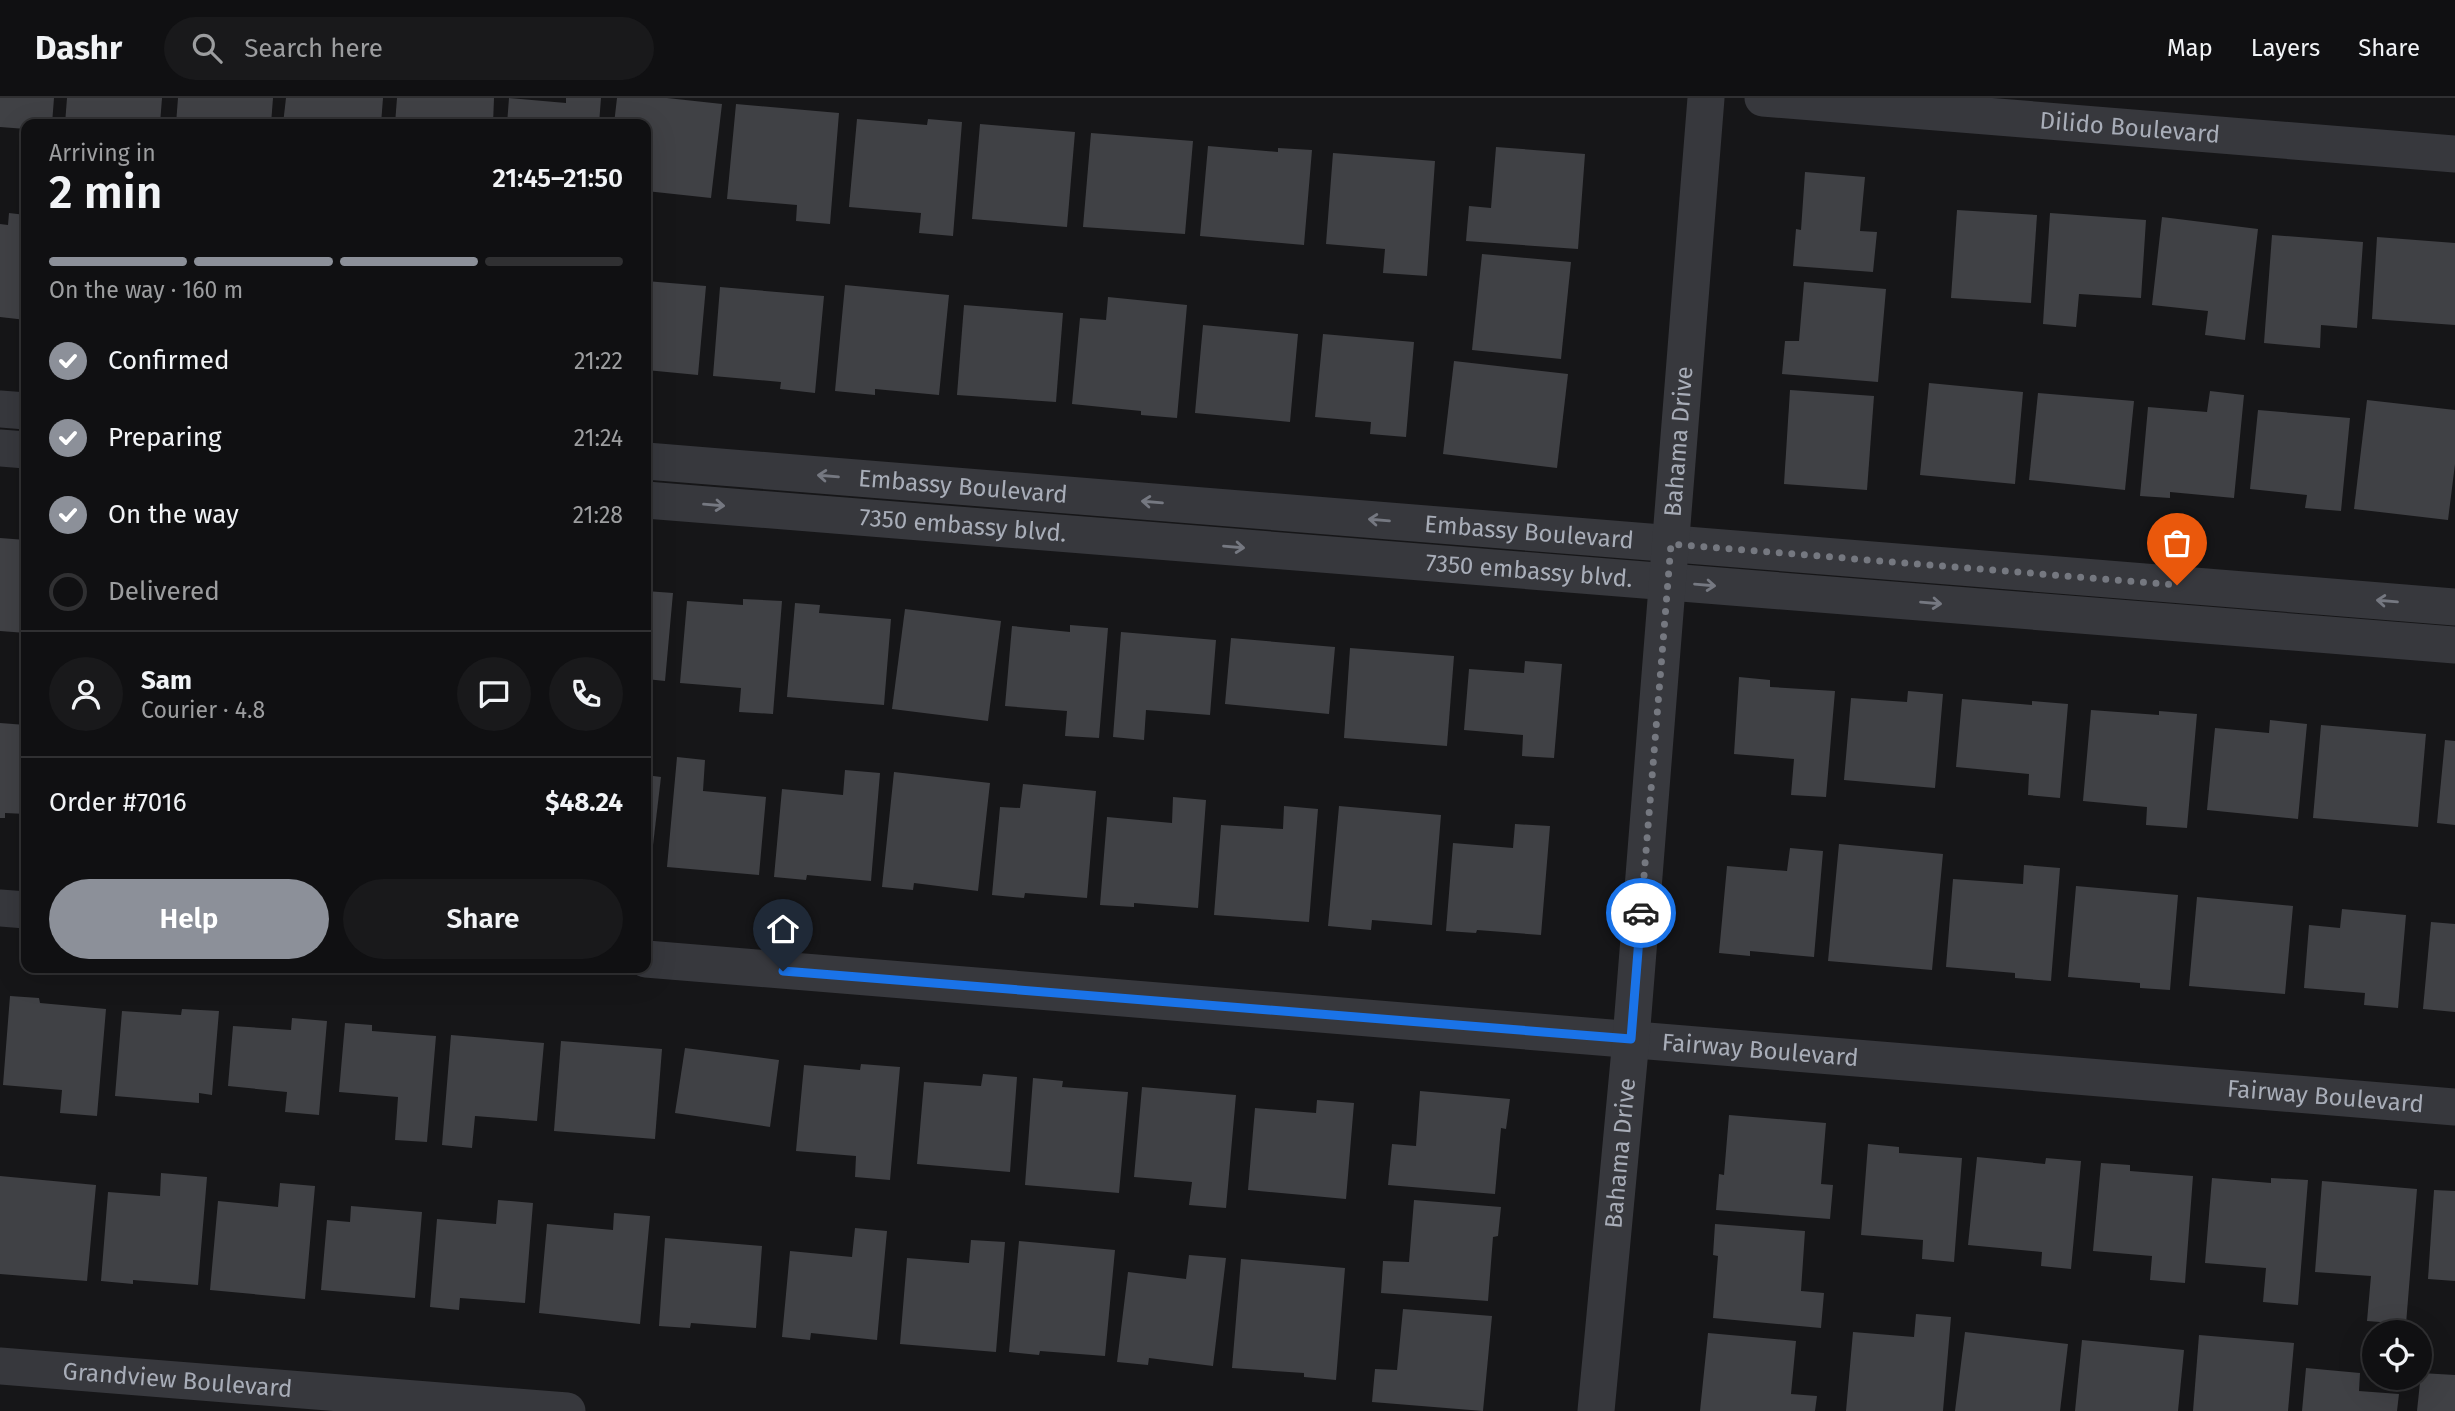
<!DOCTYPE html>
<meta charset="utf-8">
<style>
body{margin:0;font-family:"Fira Sans",sans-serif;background:#19191b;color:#f1f3f6;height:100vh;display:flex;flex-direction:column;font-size:26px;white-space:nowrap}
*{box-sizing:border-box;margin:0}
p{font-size:23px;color:#9c9d9f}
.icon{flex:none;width:38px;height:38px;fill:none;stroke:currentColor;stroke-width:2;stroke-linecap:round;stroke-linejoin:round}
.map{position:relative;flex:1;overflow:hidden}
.panel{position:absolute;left:21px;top:21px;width:630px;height:854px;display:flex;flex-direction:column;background:#101012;border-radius:14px;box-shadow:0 7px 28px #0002,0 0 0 2px #303032}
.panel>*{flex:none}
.fabs{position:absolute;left:2362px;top:1222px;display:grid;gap:14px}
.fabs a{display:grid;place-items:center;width:70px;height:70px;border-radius:50%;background:#101012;box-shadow:0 7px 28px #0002,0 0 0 2px #303032;font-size:35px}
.pin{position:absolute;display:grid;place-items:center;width:60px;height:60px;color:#fff;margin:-72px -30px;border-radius:50% 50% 50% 0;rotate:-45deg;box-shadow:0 0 7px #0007}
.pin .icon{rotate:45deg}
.courier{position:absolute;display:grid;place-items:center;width:70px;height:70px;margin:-35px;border:5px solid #1a73e8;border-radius:50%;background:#fff;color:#222;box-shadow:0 2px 9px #0007}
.overview em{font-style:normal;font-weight:600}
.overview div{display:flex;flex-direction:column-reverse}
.overview{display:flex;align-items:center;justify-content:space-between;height:119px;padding:0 28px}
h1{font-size:46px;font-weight:600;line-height:52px}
.bar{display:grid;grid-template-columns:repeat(4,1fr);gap:10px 7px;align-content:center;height:84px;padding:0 28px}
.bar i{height:9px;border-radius:5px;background:#303032}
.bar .active{background:#8c9099}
.bar p{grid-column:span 4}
.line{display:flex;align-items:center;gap:18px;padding:0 28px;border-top:2px solid #303032}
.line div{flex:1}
.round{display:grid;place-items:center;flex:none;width:74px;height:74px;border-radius:37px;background:#19191b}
ol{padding:0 28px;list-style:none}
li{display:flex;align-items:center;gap:21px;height:77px}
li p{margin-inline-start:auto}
li .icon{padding:7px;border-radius:50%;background:#8c9099;color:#fff;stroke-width:4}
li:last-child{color:#9c9d9f}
li i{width:38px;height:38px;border:4px solid #303032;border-radius:50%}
.cta{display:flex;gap:14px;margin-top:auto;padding:14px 28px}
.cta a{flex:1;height:80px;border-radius:42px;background:#8c9099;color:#fff;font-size:28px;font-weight:600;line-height:80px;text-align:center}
.cta a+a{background:#19191b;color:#f1f3f6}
header{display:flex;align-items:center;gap:42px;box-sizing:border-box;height:98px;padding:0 35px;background:#101012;border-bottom:2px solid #303032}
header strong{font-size:33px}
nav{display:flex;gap:38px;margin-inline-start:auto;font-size:24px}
.search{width:490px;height:63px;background:#19191b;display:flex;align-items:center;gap:18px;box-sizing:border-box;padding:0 24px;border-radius:38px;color:#9c9d9f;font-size:26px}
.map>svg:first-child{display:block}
.building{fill:#404145}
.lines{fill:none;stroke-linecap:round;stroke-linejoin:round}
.street{stroke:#37383d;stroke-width:37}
.oneway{stroke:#757881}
.done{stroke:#757880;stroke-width:7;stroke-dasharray:0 12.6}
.route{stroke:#1a73e8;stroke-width:9}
.labels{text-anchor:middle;stroke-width:7;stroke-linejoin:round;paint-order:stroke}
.street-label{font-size:24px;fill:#a8adb8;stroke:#111113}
</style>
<header>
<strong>Dashr</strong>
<div class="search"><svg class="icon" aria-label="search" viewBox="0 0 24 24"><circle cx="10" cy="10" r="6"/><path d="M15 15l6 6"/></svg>Search here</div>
<nav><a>Map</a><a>Layers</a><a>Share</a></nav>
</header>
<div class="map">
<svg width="2455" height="1313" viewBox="0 0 2455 1313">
<rect width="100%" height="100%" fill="#161618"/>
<g class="building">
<path d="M 0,0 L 54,0 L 52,26 L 26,26 L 26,31 L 0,29 Z"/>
<path d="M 67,0 L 162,0 L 160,26 L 65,26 Z"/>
<path d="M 178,0 L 273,0 L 271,26 L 176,26 Z"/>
<path d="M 286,0 L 383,0 L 381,26 L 283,26 Z"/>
<path d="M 397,0 L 494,0 L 493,26 L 395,26 Z"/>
<path d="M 509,0 L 566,5 L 566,0 L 601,0 L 599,26 L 507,26 Z"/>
<path d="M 617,0 L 667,0 L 722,6 L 711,100 L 646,93 L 646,26 L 614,26 Z"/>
<path d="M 736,6 L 839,15 L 830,126 L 796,123 L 797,107 L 727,101 Z"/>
<path d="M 857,21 L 927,27 L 928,21 L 962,24 L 953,138 L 919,135 L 921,115 L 849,109 Z"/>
<path d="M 980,26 L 1075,34 L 1067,129 L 972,121 Z"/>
<path d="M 1091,35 L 1193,43 L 1185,136 L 1083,129 Z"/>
<path d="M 1208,48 L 1278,54 L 1278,50 L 1312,52 L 1304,147 L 1200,138 Z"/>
<path d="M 1496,49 L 1585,56 L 1578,151 L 1466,143 L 1469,108 L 1491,110 Z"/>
<path d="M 1333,55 L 1435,63 L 1427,178 L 1383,175 L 1385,151 L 1326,146 Z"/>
<path d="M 1805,74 L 1865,79 L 1860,133 L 1877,134 L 1873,174 L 1793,168 L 1796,131 L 1801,132 Z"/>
<path d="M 1957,112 L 2037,117 L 2031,205 L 1951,200 Z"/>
<path d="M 9,115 L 26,117 L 26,222 L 0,219 L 0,126 L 8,127 Z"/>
<path d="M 2050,115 L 2146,122 L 2141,200 L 2079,196 L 2076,229 L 2043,226 Z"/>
<path d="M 2162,119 L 2258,131 L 2245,242 L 2205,237 L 2208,213 L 2152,207 Z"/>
<path d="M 2272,137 L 2363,144 L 2357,230 L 2321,227 L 2320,250 L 2264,245 Z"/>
<path d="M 2377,139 L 2455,145 L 2455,227 L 2372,221 Z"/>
<path d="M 1482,156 L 1571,164 L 1561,261 L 1472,252 Z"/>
<path d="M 646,183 L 706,188 L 698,277 L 646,272 Z"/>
<path d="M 1804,184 L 1886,191 L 1878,284 L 1782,276 L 1785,243 L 1799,243 Z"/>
<path d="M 845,187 L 949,197 L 939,297 L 875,291 L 875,297 L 835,293 Z"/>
<path d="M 720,189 L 824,198 L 815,295 L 780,291 L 781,284 L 713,278 Z"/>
<path d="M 1108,199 L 1187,207 L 1177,320 L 1141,317 L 1141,313 L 1072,306 L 1080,220 L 1106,222 Z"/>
<path d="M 964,207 L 1063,215 L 1056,304 L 957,297 Z"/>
<path d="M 1203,227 L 1298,236 L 1290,324 L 1195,315 Z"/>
<path d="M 1323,236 L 1414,244 L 1406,339 L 1370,336 L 1371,324 L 1315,319 Z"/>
<path d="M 1454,263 L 1568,276 L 1557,370 L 1443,356 Z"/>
<path d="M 1929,285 L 2023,294 L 2015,386 L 1920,377 Z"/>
<path d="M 1790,292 L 1874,298 L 1867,392 L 1784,386 Z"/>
<path d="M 2210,293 L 2244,297 L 2234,400 L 2170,394 L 2170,400 L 2140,398 L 2148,309 L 2207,314 Z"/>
<path d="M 2038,295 L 2134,303 L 2125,392 L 2029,382 Z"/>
<path d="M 2367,302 L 2455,312 L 2455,366 L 2448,422 L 2354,411 Z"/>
<path d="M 2258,312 L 2350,320 L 2341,413 L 2305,410 L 2307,397 L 2250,391 Z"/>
<path d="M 0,440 L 26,442 L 26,535 L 0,533 Z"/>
<path d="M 646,493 L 673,495 L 665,583 L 646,581 Z"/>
<path d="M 743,501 L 782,503 L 773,616 L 739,614 L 741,590 L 680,585 L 687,503 L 743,507 Z"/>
<path d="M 795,505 L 820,507 L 819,515 L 891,521 L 884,607 L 787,599 Z"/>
<path d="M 905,511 L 1001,523 L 988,623 L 892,611 Z"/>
<path d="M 1070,527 L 1108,530 L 1099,640 L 1065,638 L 1067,613 L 1005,608 L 1012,528 L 1070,534 Z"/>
<path d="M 1121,534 L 1216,542 L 1210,617 L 1146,612 L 1144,642 L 1113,639 Z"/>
<path d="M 1231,540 L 1335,549 L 1329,616 L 1225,606 Z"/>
<path d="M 1350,550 L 1454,558 L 1447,648 L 1344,640 Z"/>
<path d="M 1525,563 L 1562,566 L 1554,660 L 1522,658 L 1523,637 L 1464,632 L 1469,571 L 1524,575 Z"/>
<path d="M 1739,579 L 1770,582 L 1770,589 L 1835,593 L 1826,699 L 1791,697 L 1794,661 L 1734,656 Z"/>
<path d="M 1908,593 L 1943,596 L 1935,690 L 1844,682 L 1851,600 L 1907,604 Z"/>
<path d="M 1962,601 L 2032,607 L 2032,603 L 2068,606 L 2060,700 L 2028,697 L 2029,676 L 1956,669 Z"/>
<path d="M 2091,612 L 2159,617 L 2159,613 L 2197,616 L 2187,730 L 2146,727 L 2147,709 L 2083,703 Z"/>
<path d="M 2270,622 L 2307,626 L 2298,721 L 2207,712 L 2215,630 L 2269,635 Z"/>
<path d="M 0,625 L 26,627 L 26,716 L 5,715 L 5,720 L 0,720 Z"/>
<path d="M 2321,627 L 2426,636 L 2418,729 L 2313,720 Z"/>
<path d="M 2445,642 L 2455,643 L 2455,727 L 2437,725 Z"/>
<path d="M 677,659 L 705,662 L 703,693 L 766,699 L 759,777 L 667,769 Z"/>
<path d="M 845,672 L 880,675 L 871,783 L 807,777 L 806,782 L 774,779 L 782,691 L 843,697 Z"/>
<path d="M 894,674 L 990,685 L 978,793 L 914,785 L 913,792 L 882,789 Z"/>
<path d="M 646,677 L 661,679 L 651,764 L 646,764 Z"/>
<path d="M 1023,686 L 1096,693 L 1087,800 L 1025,795 L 1024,800 L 992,797 L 1000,709 L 1020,710 Z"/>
<path d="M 1173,699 L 1206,702 L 1198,810 L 1134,805 L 1134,809 L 1100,807 L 1107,719 L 1172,725 Z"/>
<path d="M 1284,708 L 1318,711 L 1309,824 L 1214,817 L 1221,727 L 1283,731 Z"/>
<path d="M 1339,708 L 1441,717 L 1432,827 L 1372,822 L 1371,832 L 1328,828 Z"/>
<path d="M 1515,726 L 1550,728 L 1541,837 L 1477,832 L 1476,835 L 1446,833 L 1453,745 L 1513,750 Z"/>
<path d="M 1839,746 L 1943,756 L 1932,872 L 1828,863 Z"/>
<path d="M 1790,750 L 1823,753 L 1814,859 L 1750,853 L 1750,858 L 1719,855 L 1727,768 L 1787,773 Z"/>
<path d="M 2024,767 L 2060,770 L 2051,883 L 2015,880 L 2015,875 L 1946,869 L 1953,781 L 2023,786 Z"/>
<path d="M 2076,788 L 2178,797 L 2170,892 L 2140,890 L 2140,885 L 2068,879 Z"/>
<path d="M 2197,799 L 2293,808 L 2285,896 L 2189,888 Z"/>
<path d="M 2342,811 L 2406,817 L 2398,910 L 2364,907 L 2365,895 L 2304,890 L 2309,827 L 2340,830 Z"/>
<path d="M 2431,824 L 2455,826 L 2455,914 L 2423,911 Z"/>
<path d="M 10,898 L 39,900 L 40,905 L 106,911 L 97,1018 L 60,1015 L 62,992 L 3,987 Z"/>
<path d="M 182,911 L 219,913 L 212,997 L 199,995 L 199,1005 L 115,998 L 122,913 L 181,917 Z"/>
<path d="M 292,920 L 327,923 L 319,1017 L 285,1014 L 287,994 L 228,988 L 233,928 L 291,932 Z"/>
<path d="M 345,925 L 372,927 L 372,933 L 436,938 L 427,1044 L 395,1042 L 398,999 L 339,994 Z"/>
<path d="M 451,937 L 544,945 L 537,1023 L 475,1018 L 472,1050 L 442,1047 Z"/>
<path d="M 561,943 L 662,951 L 655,1041 L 554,1033 Z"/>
<path d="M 685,950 L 779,962 L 770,1029 L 675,1015 Z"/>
<path d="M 861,966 L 900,969 L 890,1082 L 855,1079 L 856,1058 L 796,1053 L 804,967 L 860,972 Z"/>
<path d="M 983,976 L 1017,979 L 1010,1074 L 917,1066 L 924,984 L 981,988 Z"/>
<path d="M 1033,980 L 1063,983 L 1062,989 L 1128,994 L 1119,1095 L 1025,1087 Z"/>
<path d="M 1142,989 L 1236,997 L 1226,1110 L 1189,1107 L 1192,1084 L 1134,1079 Z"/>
<path d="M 1420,993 L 1510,1001 L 1506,1031 L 1501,1030 L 1495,1096 L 1388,1087 L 1392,1046 L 1416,1048 Z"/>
<path d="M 1317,1002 L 1354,1005 L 1346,1101 L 1248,1092 L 1255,1010 L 1316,1015 Z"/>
<path d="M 1729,1017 L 1826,1025 L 1821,1086 L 1833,1087 L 1830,1121 L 1716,1112 L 1719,1076 L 1724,1077 Z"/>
<path d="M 1868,1046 L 1899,1049 L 1899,1055 L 1962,1060 L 1954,1164 L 1922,1161 L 1923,1142 L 1861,1137 Z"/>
<path d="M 1977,1059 L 2045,1066 L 2046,1060 L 2081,1063 L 2071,1171 L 2041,1168 L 2042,1154 L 1968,1147 Z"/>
<path d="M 2101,1065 L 2130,1067 L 2130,1073 L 2193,1078 L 2185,1185 L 2150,1182 L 2152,1158 L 2093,1153 Z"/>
<path d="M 161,1075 L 207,1079 L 198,1187 L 133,1182 L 133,1186 L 101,1183 L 108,1094 L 160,1098 Z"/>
<path d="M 0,1078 L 96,1087 L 87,1183 L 0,1176 Z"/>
<path d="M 2212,1080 L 2271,1085 L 2271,1080 L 2308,1082 L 2298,1207 L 2263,1204 L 2266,1170 L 2205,1165 Z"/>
<path d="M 2322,1083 L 2417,1091 L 2406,1226 L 2367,1223 L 2371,1178 L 2315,1174 Z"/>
<path d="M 280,1085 L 315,1088 L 305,1201 L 210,1192 L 218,1103 L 278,1109 Z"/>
<path d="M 2434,1092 L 2455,1093 L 2455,1183 L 2428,1181 Z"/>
<path d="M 498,1102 L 533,1105 L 525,1205 L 460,1200 L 459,1212 L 430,1209 L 437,1121 L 496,1126 Z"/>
<path d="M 1414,1102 L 1501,1109 L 1498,1138 L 1493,1139 L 1488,1203 L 1381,1195 L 1383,1163 L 1409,1164 Z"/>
<path d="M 351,1108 L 422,1114 L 415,1200 L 321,1192 L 327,1122 L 350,1124 Z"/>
<path d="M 614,1115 L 650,1118 L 640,1226 L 539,1215 L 547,1126 L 613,1132 Z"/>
<path d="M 1715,1126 L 1805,1133 L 1801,1193 L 1824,1195 L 1821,1230 L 1713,1220 L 1718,1158 L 1713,1157 Z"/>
<path d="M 855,1130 L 887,1133 L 877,1242 L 811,1235 L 810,1242 L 782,1239 L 790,1153 L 852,1159 Z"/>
<path d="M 665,1140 L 762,1148 L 756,1230 L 691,1225 L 690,1230 L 659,1228 Z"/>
<path d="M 971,1142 L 1005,1144 L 996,1254 L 900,1246 L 907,1160 L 969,1165 Z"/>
<path d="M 1019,1143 L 1115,1152 L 1105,1258 L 1040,1253 L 1039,1257 L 1009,1254 Z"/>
<path d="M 1189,1157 L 1226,1160 L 1213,1268 L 1149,1260 L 1148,1267 L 1117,1264 L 1128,1174 L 1186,1181 Z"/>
<path d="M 1241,1161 L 1345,1170 L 1336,1282 L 1304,1279 L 1304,1275 L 1232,1270 Z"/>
<path d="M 1403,1211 L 1492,1218 L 1483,1313 L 1372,1304 L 1375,1271 L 1397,1272 Z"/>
<path d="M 1916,1216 L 1951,1219 L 1943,1313 L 1846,1313 L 1853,1234 L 1914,1239 Z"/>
<path d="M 1965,1234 L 2068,1246 L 2060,1313 L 1955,1313 Z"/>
<path d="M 1708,1235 L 1796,1243 L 1791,1296 L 1817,1298 L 1815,1313 L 1700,1313 Z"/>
<path d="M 2199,1237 L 2294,1245 L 2288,1313 L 2193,1313 Z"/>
<path d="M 2082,1242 L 2184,1252 L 2178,1313 L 2075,1313 Z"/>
<path d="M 2306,1270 L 2360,1275 L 2359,1293 L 2399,1296 L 2397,1313 L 2302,1313 Z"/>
<path d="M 2421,1275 L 2455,1277 L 2455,1313 L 2417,1313 Z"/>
</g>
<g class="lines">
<g class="street">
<path id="s1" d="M 1763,0 L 2455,56"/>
<path d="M 0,311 L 26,313"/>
<path d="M 0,350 L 26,352"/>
<path id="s2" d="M 646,363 L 2455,509"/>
<path id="s3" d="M 646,402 L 2455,547"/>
<path d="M 0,810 L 26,812"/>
<path id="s4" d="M 646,861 L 2455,1009"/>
<path id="s5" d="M 0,1268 L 567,1313"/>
<path id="s6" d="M 1596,1313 L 1631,941 L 1706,0"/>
</g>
</g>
<defs><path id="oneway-shaft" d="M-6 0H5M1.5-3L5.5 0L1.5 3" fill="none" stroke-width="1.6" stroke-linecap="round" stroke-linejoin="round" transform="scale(1.75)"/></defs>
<g class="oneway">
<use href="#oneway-shaft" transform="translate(828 378) rotate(-175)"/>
<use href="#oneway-shaft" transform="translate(1152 404) rotate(-175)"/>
<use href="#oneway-shaft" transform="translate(714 407) rotate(5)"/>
<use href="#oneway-shaft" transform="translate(1379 422) rotate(-175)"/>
<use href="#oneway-shaft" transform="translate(1234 449) rotate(5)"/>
<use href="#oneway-shaft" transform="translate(1705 487) rotate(5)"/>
<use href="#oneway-shaft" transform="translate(2387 503) rotate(-175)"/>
<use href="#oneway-shaft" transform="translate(1931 505) rotate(5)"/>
</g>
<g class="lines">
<path class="done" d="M 1641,815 L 1671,446 L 2177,487"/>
<path class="route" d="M 783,873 L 1631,941 L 1641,815"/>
</g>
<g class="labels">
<g class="street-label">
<text dy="8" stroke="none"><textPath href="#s1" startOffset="368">Dilido Boulevard</textPath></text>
<text dy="8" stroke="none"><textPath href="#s6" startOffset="973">Bahama Drive</textPath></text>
<text dy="8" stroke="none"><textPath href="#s2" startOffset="318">Embassy Boulevard</textPath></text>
<text dy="8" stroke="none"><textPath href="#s3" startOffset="318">7350 embassy blvd.</textPath></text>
<text dy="8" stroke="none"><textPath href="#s2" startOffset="886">Embassy Boulevard</textPath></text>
<text dy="8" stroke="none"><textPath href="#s3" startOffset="886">7350 embassy blvd.</textPath></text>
<text dy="8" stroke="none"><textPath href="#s4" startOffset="1118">Fairway Boulevard</textPath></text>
<text dy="8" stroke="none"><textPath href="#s4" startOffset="1685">Fairway Boulevard</textPath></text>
<text dy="8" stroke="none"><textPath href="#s6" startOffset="259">Bahama Drive</textPath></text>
<text dy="8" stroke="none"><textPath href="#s5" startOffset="178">Grandview Boulevard</textPath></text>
</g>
</g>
</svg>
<div class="fabs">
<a><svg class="icon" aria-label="locate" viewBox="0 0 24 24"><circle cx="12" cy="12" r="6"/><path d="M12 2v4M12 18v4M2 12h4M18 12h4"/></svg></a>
</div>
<div class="pin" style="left:2177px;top:487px;background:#ea580c"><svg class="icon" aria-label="bag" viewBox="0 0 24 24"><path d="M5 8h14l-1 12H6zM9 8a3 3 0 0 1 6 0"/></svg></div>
<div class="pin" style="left:783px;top:873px;background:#1f2937"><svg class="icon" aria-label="home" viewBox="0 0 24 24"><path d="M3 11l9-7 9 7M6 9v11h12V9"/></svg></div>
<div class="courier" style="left:1641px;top:815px"><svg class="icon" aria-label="car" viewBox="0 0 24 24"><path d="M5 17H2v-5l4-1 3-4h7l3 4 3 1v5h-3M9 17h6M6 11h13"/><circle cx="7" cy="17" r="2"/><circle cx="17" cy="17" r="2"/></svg></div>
<section class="panel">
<div class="overview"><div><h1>2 min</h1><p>Arriving in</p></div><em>21:45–21:50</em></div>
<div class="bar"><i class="active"></i><i class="active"></i><i class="active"></i><i></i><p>On the way · 160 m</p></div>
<ol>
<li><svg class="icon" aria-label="check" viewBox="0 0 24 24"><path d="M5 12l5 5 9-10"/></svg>Confirmed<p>21:22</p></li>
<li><svg class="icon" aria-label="check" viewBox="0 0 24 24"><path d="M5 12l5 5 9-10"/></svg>Preparing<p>21:24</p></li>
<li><svg class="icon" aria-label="check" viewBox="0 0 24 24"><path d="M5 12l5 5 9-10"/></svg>On the way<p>21:28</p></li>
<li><i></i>Delivered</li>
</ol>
<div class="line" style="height:126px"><a class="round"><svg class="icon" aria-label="person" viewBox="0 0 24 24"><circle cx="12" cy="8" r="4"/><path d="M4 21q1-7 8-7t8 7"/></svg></a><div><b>Sam</b><p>Courier · 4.8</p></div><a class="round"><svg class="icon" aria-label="chat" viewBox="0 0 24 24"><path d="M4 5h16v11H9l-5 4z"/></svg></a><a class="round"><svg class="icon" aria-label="phone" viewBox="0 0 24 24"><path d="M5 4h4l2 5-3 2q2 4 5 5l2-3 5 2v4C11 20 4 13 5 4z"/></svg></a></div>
<div class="line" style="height:91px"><div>Order #7016</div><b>$48.24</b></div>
<div class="cta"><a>Help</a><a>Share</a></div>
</section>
</div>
